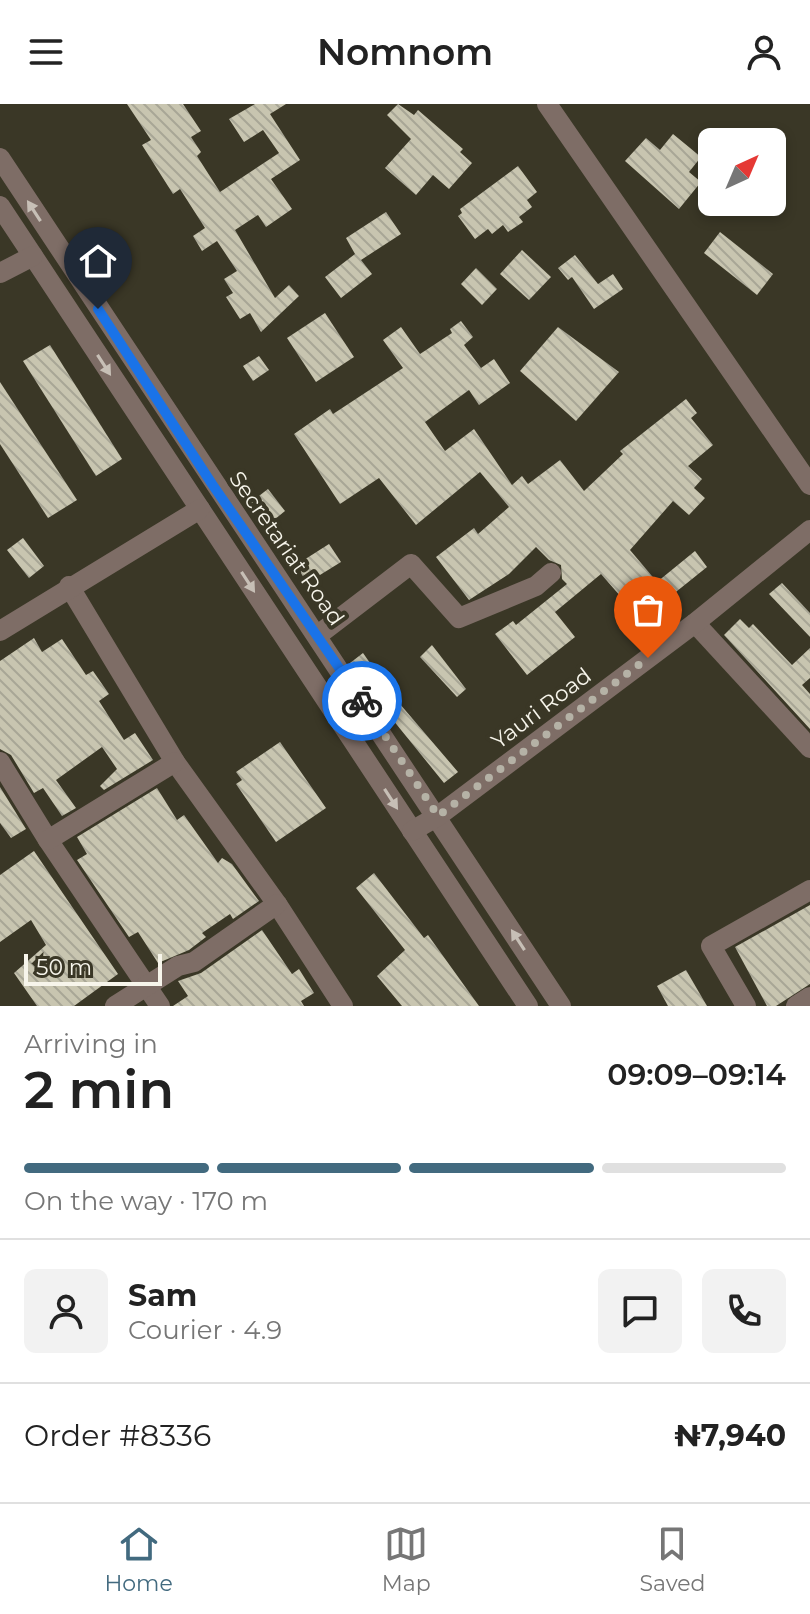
<!DOCTYPE html>
<meta charset="utf-8">
<style>
body{margin:0;font-family:Montserrat,sans-serif;background:#f2f2f2;color:#222;height:100vh;display:flex;flex-direction:column;font-size:30px;white-space:nowrap}
*{box-sizing:border-box;margin:0}
p{font-size:26px;color:#767676}
.icon{flex:none;width:44px;height:44px;fill:none;stroke:currentColor;stroke-width:2;stroke-linecap:round;stroke-linejoin:round}
.map{position:relative;height:902px;overflow:hidden}
.drawer{display:flex;flex-direction:column;background:#fff;flex:1}
.drawer>*{flex:none}
.needle{width:52px;rotate:44deg}
.controls{position:absolute;left:698px;top:24px;display:grid;gap:16px}
.controls a{display:grid;place-items:center;width:88px;height:88px;border-radius:12px;background:#fff;box-shadow:0 4px 12px #0003;font-size:40px}
.scale{position:absolute;left:24px;bottom:20px;width:138px;box-sizing:border-box;padding-left:8px;border:4px solid #f7f5eb;border-top:0;font-size:22px;line-height:28px;white-space:nowrap;color:#f7f5eb;-webkit-text-stroke:6px #3a3726;paint-order:stroke}
.pin{position:absolute;display:grid;place-items:center;width:68px;height:68px;color:#fff;margin:-82px -34px;border-radius:50% 50% 50% 0;rotate:-45deg;box-shadow:0 0 8px #0007}
.pin .icon{rotate:45deg}
.courier{position:absolute;display:grid;place-items:center;width:80px;height:80px;margin:-40px;border:6px solid #1a73e8;border-radius:50%;background:#fff;color:#222;box-shadow:0 2px 10px #0007}
.head em{font-style:normal;font-weight:600}
.head div{display:flex;flex-direction:column-reverse}
.head{display:flex;align-items:center;justify-content:space-between;height:136px;padding:0 24px}
h1{font-size:52px;font-weight:600;line-height:60px}
.bar{display:grid;grid-template-columns:repeat(4,1fr);gap:12px 8px;align-content:center;height:96px;padding:0 24px}
.bar i{height:10px;border-radius:6px;background:#e0e0e0}
.bar .current{background:#426a7f}
.bar p{grid-column:span 4}
.line{display:flex;align-items:center;gap:20px;padding:0 24px;border-top:2px solid #e0e0e0}
.line div{flex:1}
.round{display:grid;place-items:center;flex:none;width:84px;height:84px;border-radius:12px;background:#f2f2f2}
header{display:flex;justify-content:space-between;align-items:center;height:104px;padding:0 24px;background:#fff;font-size:36px;font-weight:600}
.menu{display:flex;justify-content:space-around;align-items:center;height:112px;border-top:2px solid #e0e0e0;background:#fff;font-size:22px;color:#767676}
.menu a{display:grid;justify-items:center;gap:4px}
.menu .current{color:#426a7f}
.map>svg:first-child{display:block}
.building{fill:url(#building-back-hatch)}
.lines{fill:none;stroke-linecap:round;stroke-linejoin:round}
.minor{stroke:#7e6d66;stroke-width:20}
.oneway{fill:#c7bfb6}
.done{stroke:#b5b2a6;stroke-width:8;stroke-dasharray:0 14.4}
.route{stroke:#1a73e8;stroke-width:10}
.labels{text-anchor:middle;stroke-width:8;stroke-linejoin:round;paint-order:stroke}
.street-label{font-size:22px;fill:#f7f5eb;stroke:#3a3726}
</style>
<header><svg class="icon" aria-label="menu" viewBox="0 0 24 24"><path d="M4 6h16M4 12h16M4 18h16"/></svg>Nomnom<svg class="icon" aria-label="person" viewBox="0 0 24 24"><circle cx="12" cy="8" r="4"/><path d="M4 21q1-7 8-7t8 7"/></svg></header>
<div class="map">
<svg width="810" height="902" viewBox="0 0 810 902">
<defs>
<pattern id="building-back-hatch" width="6" height="6" patternUnits="userSpaceOnUse" patternTransform="scale(2)"><rect width="6" height="6" fill="#c8c5b0"/><path d="M-1 5l2 2M0 0l6 6M5-1l2 2" fill="none" stroke="#a8a696"/></pattern>
</defs>
<rect width="100%" height="100%" fill="#3a3726"/>
<g class="building">
<path d="M 127,0 L 183,0 L 201,27 L 191,33 L 201,48 L 197,52 L 220,88 L 279,49 L 263,26 L 244,38 L 229,15 L 255,0 L 286,0 L 270,10 L 300,56 L 271,75 L 292,105 L 266,123 L 258,111 L 235,126 L 275,194 L 289,181 L 299,192 L 261,228 L 250,209 L 240,215 L 226,193 L 233,189 L 224,175 L 237,167 L 217,137 L 202,147 L 193,132 L 205,124 L 180,85 L 173,90 L 142,41 L 151,36 Z"/>
<path d="M 398,0 L 414,11 L 418,6 L 463,45 L 460,48 L 472,59 L 449,85 L 433,71 L 416,91 L 385,64 L 411,35 L 387,11 Z"/>
<path d="M 673,30 L 701,53 L 689,68 L 701,78 L 679,105 L 625,57 L 646,34 L 660,46 Z"/>
<path d="M 518,62 L 537,88 L 527,96 L 532,103 L 519,113 L 523,118 L 508,128 L 503,121 L 492,130 L 488,125 L 475,135 L 458,112 L 462,109 L 460,105 Z"/>
<path d="M 386,108 L 401,130 L 361,156 L 372,170 L 341,194 L 325,173 L 355,150 L 346,134 Z"/>
<path d="M 720,128 L 773,170 L 757,191 L 704,149 Z"/>
<path d="M 522,146 L 551,173 L 529,196 L 500,170 Z"/>
<path d="M 575,151 L 598,180 L 613,170 L 623,185 L 594,205 L 572,173 L 568,176 L 558,164 Z"/>
<path d="M 476,164 L 497,185 L 482,201 L 461,180 Z"/>
<path d="M 325,209 L 354,253 L 316,278 L 287,234 Z"/>
<path d="M 461,217 L 473,233 L 464,241 L 481,264 L 494,255 L 510,279 L 479,301 L 469,286 L 425,318 L 445,347 L 474,325 L 512,381 L 522,372 L 528,380 L 560,356 L 584,387 L 623,350 L 620,347 L 686,295 L 697,309 L 691,314 L 713,341 L 688,362 L 702,375 L 694,384 L 705,394 L 689,411 L 673,397 L 630,446 L 657,478 L 695,447 L 707,463 L 636,520 L 624,505 L 628,501 L 601,470 L 555,508 L 575,533 L 527,571 L 495,530 L 513,517 L 516,521 L 567,480 L 562,475 L 561,461 L 549,456 L 536,443 L 509,470 L 469,496 L 436,453 L 474,424 L 478,430 L 509,403 L 480,368 L 416,421 L 379,374 L 340,400 L 294,330 L 330,305 L 333,310 L 403,264 L 383,236 L 401,223 L 420,250 L 452,229 L 450,225 Z"/>
<path d="M 558,223 L 619,268 L 576,317 L 520,267 Z"/>
<path d="M 50,241 L 122,355 L 96,372 L 23,257 Z"/>
<path d="M 259,252 L 269,266 L 253,277 L 243,262 Z"/>
<path d="M 0,278 L 77,396 L 48,414 L 0,340 Z"/>
<path d="M 268,385 L 285,407 L 264,424 L 247,401 Z"/>
<path d="M 23,434 L 44,462 L 29,474 L 7,446 Z"/>
<path d="M 329,440 L 341,458 L 307,479 L 296,461 Z"/>
<path d="M 782,479 L 810,509 L 810,533 L 769,490 Z"/>
<path d="M 740,515 L 749,524 L 753,520 L 792,561 L 810,544 L 810,574 L 802,581 L 810,590 L 810,625 L 724,531 Z"/>
<path d="M 34,534 L 42,548 L 62,535 L 86,571 L 93,567 L 109,590 L 99,597 L 124,636 L 135,629 L 153,656 L 104,686 L 100,682 L 117,665 L 102,643 L 56,676 L 76,704 L 62,712 L 43,684 L 34,689 L 11,651 L 0,645 L 0,557 Z"/>
<path d="M 432,541 L 466,585 L 457,593 L 420,553 Z"/>
<path d="M 363,549 L 394,593 L 458,668 L 444,679 L 380,600 L 378,602 L 350,559 Z"/>
<path d="M 280,638 L 326,704 L 276,738 L 236,680 L 242,676 L 236,668 Z"/>
<path d="M 0,683 L 26,725 L 11,734 L 0,719 Z"/>
<path d="M 157,684 L 177,716 L 184,711 L 218,759 L 222,754 L 232,760 L 259,797 L 233,815 L 230,810 L 202,829 L 206,833 L 189,846 L 158,859 L 138,828 L 129,833 L 77,756 L 87,750 L 77,733 Z"/>
<path d="M 34,747 L 118,870 L 74,902 L 37,902 L 14,869 L 46,841 L 31,816 L 0,838 L 0,771 Z"/>
<path d="M 374,769 L 424,834 L 428,831 L 479,902 L 402,902 L 377,872 L 405,846 L 356,784 Z"/>
<path d="M 810,801 L 810,880 L 776,902 L 767,902 L 735,843 Z"/>
<path d="M 262,826 L 292,870 L 299,865 L 314,889 L 301,897 L 304,902 L 173,902 L 188,892 L 178,877 L 201,869 Z"/>
<path d="M 686,866 L 707,902 L 668,902 L 657,882 Z"/>
</g>
<g class="lines">
<g class="minor">
<path d="M 547,0 L 810,381"/>
<path d="M 0,54 L 561,902"/>
<path d="M 0,102 L 528,902"/>
<path d="M 0,169 L 33,152"/>
<path d="M 69,482 L 175,658 L 277,800 L 343,902"/>
<path d="M 695,519 L 810,644"/>
<path d="M 0,527 L 200,405"/>
<path d="M 318,531 L 411,460 L 459,514 L 536,482 L 551,469"/>
<path d="M 0,658 L 48,736 L 160,902"/>
<path d="M 412,727 L 438,712 L 695,519 L 810,426"/>
<path d="M 48,736 L 175,658"/>
<path d="M 115,902 L 178,862 L 194,858 L 277,800"/>
<path d="M 746,902 L 711,842 L 810,786"/>
<path d="M 796,902 L 810,893"/>
</g>
</g>
<defs><path id="oneway-solid" d="M-6-.8H1V-3.2L6.5 0L1 3.2V.8H-6Z" transform="scale(2)"/></defs>
<g class="oneway">
<use href="#oneway-solid" transform="translate(34 107) rotate(-123)"/>
<use href="#oneway-solid" transform="translate(104 261) rotate(57)"/>
<use href="#oneway-solid" transform="translate(248 478) rotate(57)"/>
<use href="#oneway-solid" transform="translate(391 695) rotate(57)"/>
<use href="#oneway-solid" transform="translate(518 836) rotate(-123)"/>
</g>
<g class="lines">
<path class="done" d="M 362,597 L 438,712 L 648,554"/>
<path class="route" d="M 98,205 L 212,380 L 362,597"/>
</g>
<g class="labels">
<g class="street-label">
<text transform="translate(287 444) rotate(55)" y="8">Secretariat Road</text>
<text transform="translate(541 604) rotate(-37)" y="8">Yauri Road</text>
</g>
</g>
</svg>
<div class="controls">
<a><svg class="needle" viewBox="-14 -14 28 28"><path d="M0-13l5 13h-10z" fill="#e53935"/><path d="M0 13l5-13h-10z" fill="#767676"/></svg></a>
</div>
<div class="scale">50 m</div>
<div class="pin" style="left:648px;top:554px;background:#ea580c"><svg class="icon" aria-label="bag" viewBox="0 0 24 24"><path d="M5 8h14l-1 12H6zM9 8a3 3 0 0 1 6 0"/></svg></div>
<div class="pin" style="left:98px;top:205px;background:#1f2937"><svg class="icon" aria-label="home" viewBox="0 0 24 24"><path d="M3 11l9-7 9 7M6 9v11h12V9"/></svg></div>
<div class="courier" style="left:362px;top:597px"><svg class="icon" aria-label="bike" viewBox="0 0 24 24"><circle cx="6" cy="16" r="4"/><circle cx="18" cy="16" r="4"/><path d="M6 16l4-8h5l3 8M10 8l3 8H6M13 5h3"/></svg></div>
</div>
<section class="drawer">
<div class="head"><div><h1>2 min</h1><p>Arriving in</p></div><em>09:09–09:14</em></div>
<div class="bar"><i class="current"></i><i class="current"></i><i class="current"></i><i></i><p>On the way · 170 m</p></div>
<div class="line" style="height:144px"><a class="round"><svg class="icon" aria-label="person" viewBox="0 0 24 24"><circle cx="12" cy="8" r="4"/><path d="M4 21q1-7 8-7t8 7"/></svg></a><div><b>Sam</b><p>Courier · 4.9</p></div><a class="round"><svg class="icon" aria-label="chat" viewBox="0 0 24 24"><path d="M4 5h16v11H9l-5 4z"/></svg></a><a class="round"><svg class="icon" aria-label="phone" viewBox="0 0 24 24"><path d="M5 4h4l2 5-3 2q2 4 5 5l2-3 5 2v4C11 20 4 13 5 4z"/></svg></a></div>
<div class="line" style="height:104px"><div>Order #8336</div><b>₦7,940</b></div>
</section>
<nav class="menu">
<a class="current"><svg class="icon" aria-label="home" viewBox="0 0 24 24"><path d="M3 11l9-7 9 7M6 9v11h12V9"/></svg>Home</a>
<a><svg class="icon" aria-label="map" viewBox="0 0 24 24"><path d="M3 6l6-2 6 2 6-2v14l-6 2-6-2-6 2zM9 4v14M15 6v14"/></svg>Map</a>
<a><svg class="icon" aria-label="saved" viewBox="0 0 24 24"><path d="M7 4h10v16l-5-4-5 4z"/></svg>Saved</a>
</nav>
